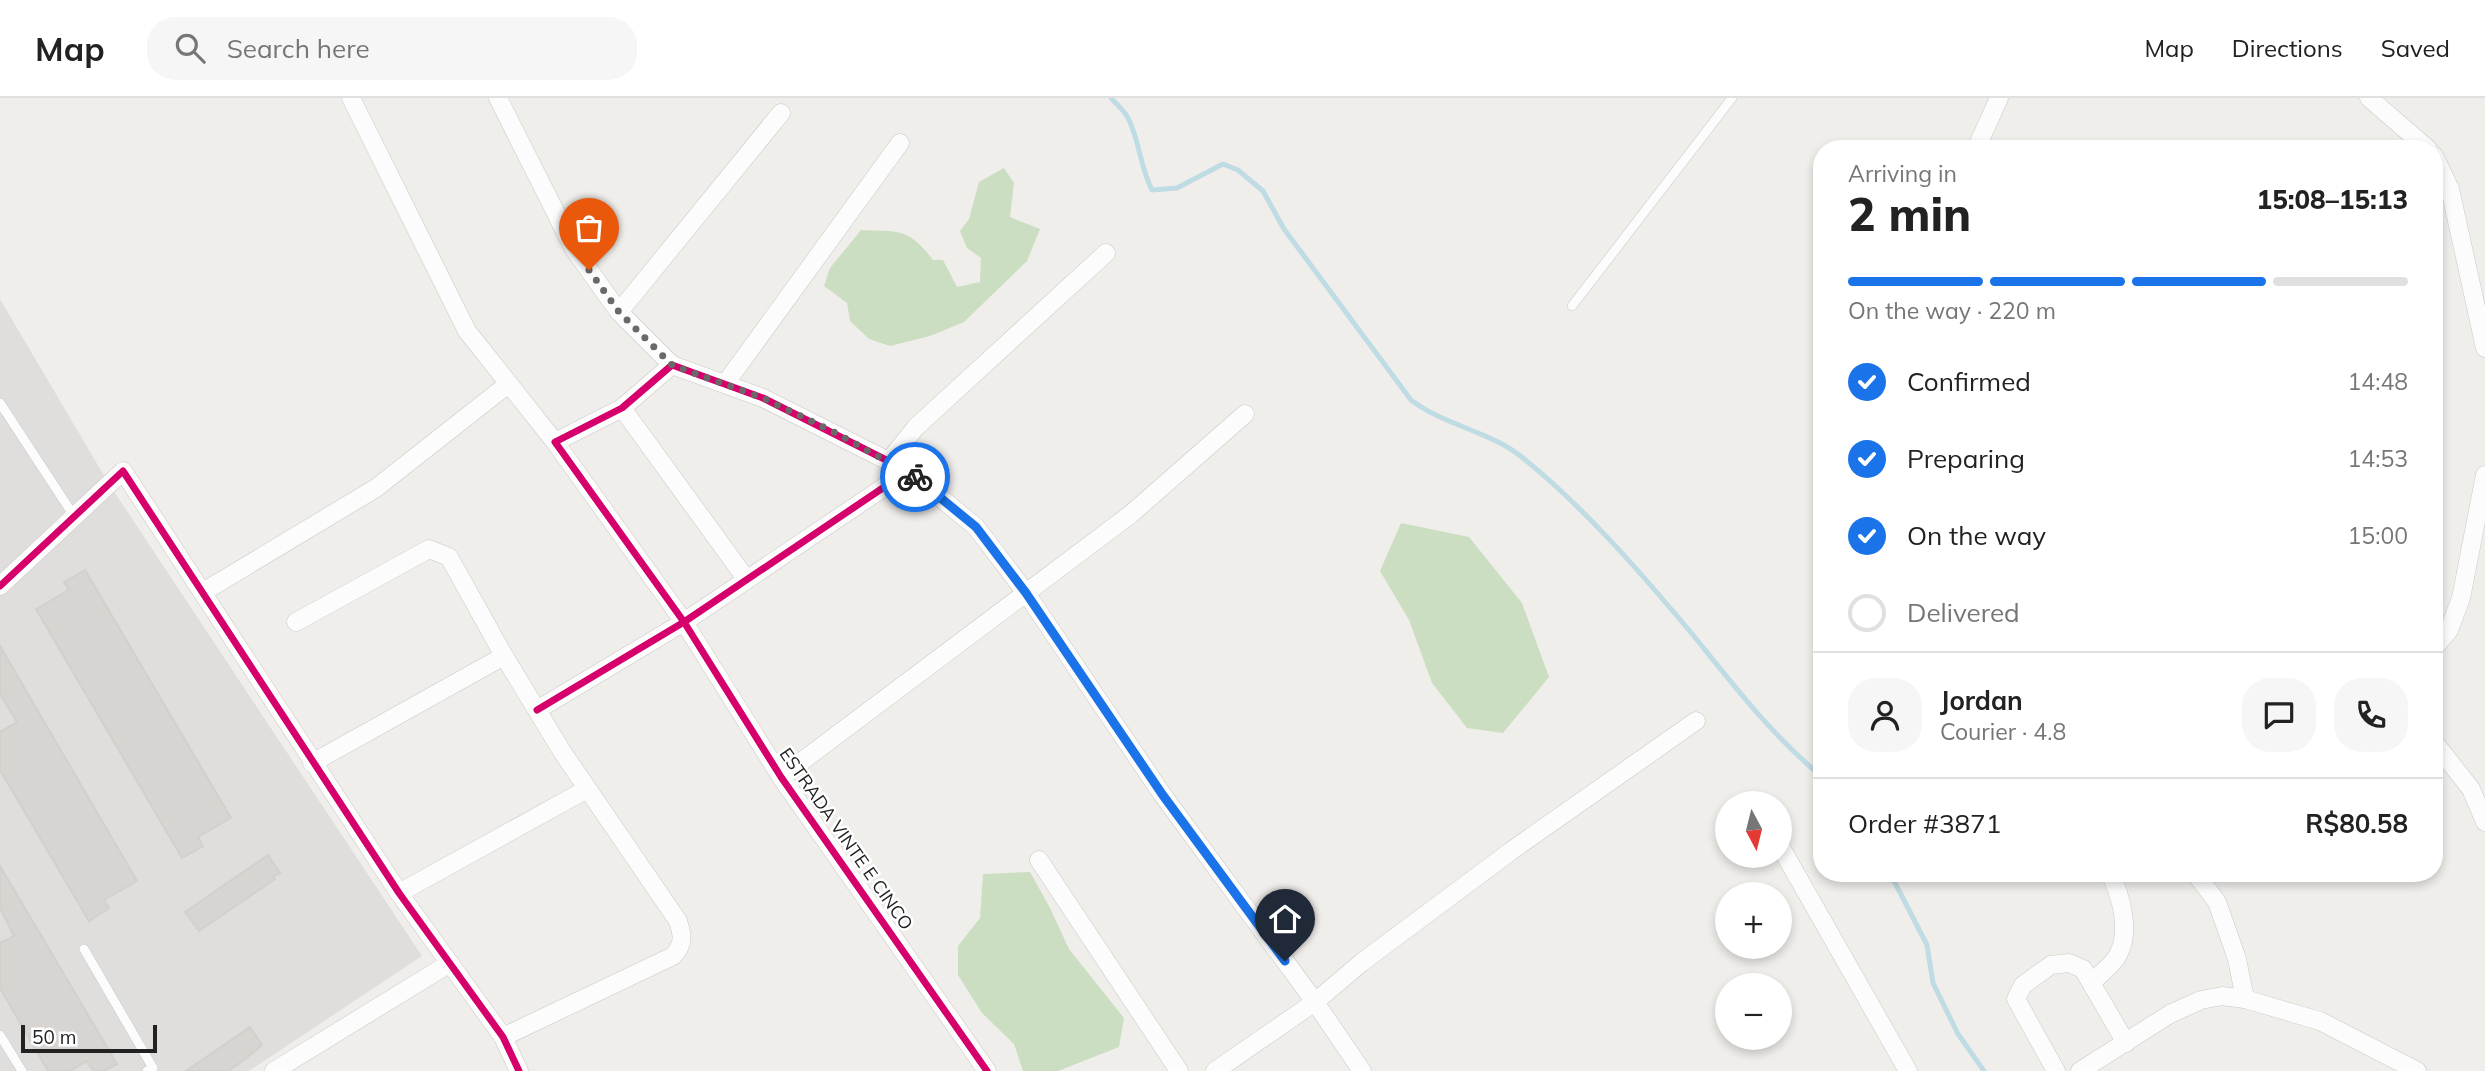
<!DOCTYPE html>
<meta charset="utf-8">
<style>
body{margin:0;font-family:Mulish,sans-serif;background:#f6f6f6;color:#222;height:100vh;display:flex;flex-direction:column;font-size:26px;white-space:nowrap}
*{box-sizing:border-box;margin:0}
p{font-size:23px;color:#767676}
.icon{flex:none;width:38px;height:38px;fill:none;stroke:currentColor;stroke-width:2;stroke-linecap:round;stroke-linejoin:round}
.map{position:relative;flex:1;overflow:hidden}
.panel{position:absolute;left:1813px;top:42px;width:630px;height:742px;display:flex;flex-direction:column;background:#fff;border-radius:28px;box-shadow:0 4px 10px #0003}
.panel>*{flex:none}
.needle{width:46px;rotate:173deg}
.controls{position:absolute;left:1715px;top:693px;display:grid;gap:14px}
.controls a{display:grid;place-items:center;width:77px;height:77px;border-radius:50%;background:#fff;box-shadow:0 4px 10px #0003;font-size:35px}
.scale{position:absolute;left:21px;bottom:18px;width:136px;box-sizing:border-box;padding-left:7px;border:4px solid #222;border-top:0;font-size:19px;line-height:24px;white-space:nowrap;color:#222;-webkit-text-stroke:5px #fff;paint-order:stroke}
.pin{position:absolute;display:grid;place-items:center;width:60px;height:60px;color:#fff;margin:-72px -30px;border-radius:50% 50% 50% 0;rotate:-45deg;box-shadow:0 0 7px #0007}
.pin .icon{rotate:45deg}
.courier{position:absolute;display:grid;place-items:center;width:70px;height:70px;margin:-35px;border:5px solid #1a73e8;border-radius:50%;background:#fff;color:#222;box-shadow:0 2px 9px #0007}
.headline em{font-style:normal;font-weight:800}
.headline div{display:flex;flex-direction:column-reverse}
.headline{display:flex;align-items:center;justify-content:space-between;height:119px;padding:0 35px}
h1{font-size:46px;font-weight:800;line-height:52px}
.bar{display:grid;grid-template-columns:repeat(4,1fr);gap:10px 7px;align-content:center;height:84px;padding:0 35px}
.bar i{height:9px;border-radius:5px;background:#e0e0e0}
.bar .selected{background:#1a73e8}
.bar p{grid-column:span 4}
.line{display:flex;align-items:center;gap:18px;padding:0 35px;border-top:2px solid #e0e0e0}
.line div{flex:1}
.round{display:grid;place-items:center;flex:none;width:74px;height:74px;border-radius:28px;background:#f6f6f6}
ol{padding:0 35px;list-style:none}
li{display:flex;align-items:center;gap:21px;height:77px}
li p{margin-inline-start:auto}
li .icon{padding:7px;border-radius:50%;background:#1a73e8;color:#fff;stroke-width:4}
li:last-child{color:#767676}
li i{width:38px;height:38px;border:4px solid #e0e0e0;border-radius:50%}
header{display:flex;align-items:center;gap:42px;box-sizing:border-box;height:98px;padding:0 35px;background:#fff;border-bottom:2px solid #e0e0e0}
header strong{font-size:33px}
nav{display:flex;gap:38px;margin-inline-start:auto;font-size:24px}
.search{width:490px;height:63px;background:#f6f6f6;display:flex;align-items:center;gap:18px;box-sizing:border-box;padding:0 24px;border-radius:28px;color:#767676;font-size:26px}
.map>svg:first-child{display:block}
.residential{fill:#dfdedc}
.forest{fill:#cbdec1}
.lines{fill:none;stroke-linecap:round;stroke-linejoin:round}
.stream{stroke:#bfdbe3;stroke-width:5}
.building{fill:#d7d4d2;stroke:#d3d0cc;stroke-width:2}
.service-casing{stroke:#c9c8c7;stroke-width:10}
.minor-casing{stroke:#c9c8c7;stroke-width:19}
.service{stroke:#fdfcfc;stroke-width:9}
.minor{stroke:#fdfcfc;stroke-width:18}
.cycleway-casing{stroke:#fff;stroke-width:11}
.cycleway{stroke:#d6006c;stroke-width:7}
.done{stroke:#6a6968;stroke-width:7;stroke-dasharray:0 12.6}
.route{stroke:#1a73e8;stroke-width:9}
.labels{text-anchor:middle;stroke-width:5;stroke-linejoin:round;paint-order:stroke}
.street-label{font-size:18px;fill:#222;stroke:#fff}
</style>
<header>
<strong>Map</strong>
<div class="search"><svg class="icon" aria-label="search" viewBox="0 0 24 24"><circle cx="10" cy="10" r="6"/><path d="M15 15l6 6"/></svg>Search here</div>
<nav><a>Map</a><a>Directions</a><a>Saved</a></nav>
</header>
<div class="map">
<svg width="2485" height="973" viewBox="0 0 2485 973">
<rect width="100%" height="100%" fill="#f0eeeb"/>
<path class="residential" d="M 0,201 L 109,386 L 422,858 L 249,973 L 0,973 Z"/>
<g class="forest">
<path d="M 1004,70 L 1014,85 L 1010,119 L 1040,131 L 1027,163 L 964,224 L 930,238 L 890,248 L 869,241 L 850,223 L 847,205 L 824,188 L 830,170 L 861,132 C 900,134 908,129 933,162 L 943,162 L 957,189 L 980,184 L 981,160 L 967,150 L 960,133 L 969,121 L 979,84 Z"/>
<path d="M 1401,425 L 1469,439 L 1522,505 L 1549,579 L 1503,635 L 1467,630 L 1432,585 L 1409,522 L 1380,473 Z"/>
<path d="M 1030,774 L 1050,810 L 1069,851 L 1124,920 L 1119,949 L 1058,973 L 1023,973 L 1014,946 L 982,915 L 958,877 L 958,848 L 980,820 L 983,776 Z"/>
</g>
<g class="lines">
<g class="stream">
<path d="M 1111,0 C 1117,7 1126,14 1129,22 C 1140,45 1140,69 1152,92 L 1177,90 L 1223,66 L 1238,72 L 1263,93 L 1284,131 L 1411,302 C 1445,328 1490,333 1523,360 C 1586,411 1641,475 1693,537 C 1735,589 1770,635 1822,679"/>
<path d="M 1890,775 L 1927,847 L 1933,885 L 1958,936 L 1984,973"/>
</g>
</g>
<g class="building">
<path d="M 85,472 L 231,720 L 198,739 L 203,748 L 182,760 L 36,511 L 69,492 L 64,484 Z"/>
<path d="M 0,548 L 137,783 L 104,802 L 109,810 L 89,823 L 0,672 L 0,634 L 17,624 L 0,596 Z"/>
<path d="M 268,757 L 280,775 L 273,779 L 275,781 L 199,833 L 185,814 Z"/>
<path d="M 0,768 L 117,966 L 104,973 L 93,973 L 87,963 L 70,973 L 48,973 L 0,890 L 0,845 L 14,838 L 0,810 Z"/>
<path d="M 250,929 L 262,947 L 244,962 L 228,973 L 186,973 Z"/>
</g>
<g class="lines">
<defs>
<g id="service">
<path d="M 1572,208 L 1732,0"/>
<path d="M 0,305 L 74,418"/>
<path d="M 84,851 L 153,970 L 147,973"/>
<path d="M 0,937 L 22,973"/>
</g>
<g id="minor">
<path d="M 351,0 L 467,233 L 555,344"/>
<path d="M 498,0 L 574,151 L 619,214 L 672,267"/>
<path d="M 2369,0 L 2428,51"/>
<path d="M 1976,51 L 1999,0"/>
<path d="M 2434,58 L 2450,91 L 2485,250"/>
<path d="M 619,214 L 781,15"/>
<path d="M 725,286 L 900,45"/>
<path d="M 622,310 L 747,482"/>
<path d="M 889,363 L 916,329 L 1106,155"/>
<path d="M 908,373 L 976,429 L 1026,495 L 1162,696 L 1315,904 L 1362,973"/>
<path d="M 0,488 L 123,373 L 399,795 L 503,939 L 519,973"/>
<path d="M 203,494 L 376,390 L 507,287"/>
<path d="M 296,524 L 429,451 L 449,459 L 504,558 L 563,655 L 678,823 C 683,838 684,846 673,858 L 503,939"/>
<path d="M 2434,550 L 2449,532 L 2461,500 L 2485,377"/>
<path d="M 537,612 L 684,524 L 908,373 L 763,300 L 672,267 L 622,310 L 555,344 L 684,524 L 781,679 L 987,973"/>
<path d="M 2434,644 L 2471,691 L 2485,724"/>
<path d="M 312,665 L 504,558"/>
<path d="M 781,679 L 1131,416 L 1245,316"/>
<path d="M 1780,748 L 1908,973"/>
<path d="M 1039,762 L 1179,973"/>
<path d="M 2195,775 L 2217,804 L 2237,861 L 2245,901"/>
<path d="M 399,795 L 587,691"/>
<path d="M 2091,885 C 2099,877 2113,867 2118,857 C 2131,833 2121,798 2110,775"/>
<path d="M 274,973 L 450,865"/>
<path d="M 1215,973 L 1315,904 L 1361,865 L 1511,753 L 1696,623"/>
<path d="M 2056,973 L 2016,901 L 2023,887 L 2051,867 L 2069,865 L 2083,871 L 2126,945"/>
<path d="M 2080,973 L 2170,916 L 2201,902 L 2222,898 L 2245,901 L 2320,923 L 2417,973"/>
</g>
</defs>
<use href="#service" class="service-casing"/>
<use href="#minor" class="minor-casing"/>
<use href="#service" class="service"/>
<use href="#minor" class="minor"/>
<defs>
<g id="cycleway">
<path d="M 0,488 L 123,373 L 399,795 L 503,939 L 519,973"/>
<path d="M 537,612 L 684,524 L 908,373 L 763,300 L 672,267 L 622,310 L 555,344 L 684,524 L 781,679 L 987,973"/>
</g>
</defs>
<use href="#cycleway" class="cycleway-casing"/>
<use href="#cycleway" class="cycleway"/>
</g>
<g class="lines">
<path class="done" d="M 589,172 L 619,214 L 672,267 L 763,300 L 836,335 L 915,379"/>
<path class="route" d="M 915,379 L 976,429 L 1026,495 L 1162,696 L 1285,863"/>
</g>
<g class="labels">
<g class="street-label">
<text transform="translate(846 741) rotate(55)" y="6">ESTRADA VINTE E CINCO</text>
</g>
</g>
</svg>
<div class="controls">
<a><svg class="needle" viewBox="-14 -14 28 28"><path d="M0-13l5 13h-10z" fill="#e53935"/><path d="M0 13l5-13h-10z" fill="#767676"/></svg></a>
<a>+</a>
<a>−</a>
</div>
<div class="scale">50 m</div>
<div class="pin" style="left:589px;top:172px;background:#ea580c"><svg class="icon" aria-label="bag" viewBox="0 0 24 24"><path d="M5 8h14l-1 12H6zM9 8a3 3 0 0 1 6 0"/></svg></div>
<div class="pin" style="left:1285px;top:863px;background:#1f2937"><svg class="icon" aria-label="home" viewBox="0 0 24 24"><path d="M3 11l9-7 9 7M6 9v11h12V9"/></svg></div>
<div class="courier" style="left:915px;top:379px"><svg class="icon" aria-label="bike" viewBox="0 0 24 24"><circle cx="6" cy="16" r="4"/><circle cx="18" cy="16" r="4"/><path d="M6 16l4-8h5l3 8M10 8l3 8H6M13 5h3"/></svg></div>
<section class="panel">
<div class="headline"><div><h1>2 min</h1><p>Arriving in</p></div><em>15:08–15:13</em></div>
<div class="bar"><i class="selected"></i><i class="selected"></i><i class="selected"></i><i></i><p>On the way · 220 m</p></div>
<ol>
<li><svg class="icon" aria-label="check" viewBox="0 0 24 24"><path d="M5 12l5 5 9-10"/></svg>Confirmed<p>14:48</p></li>
<li><svg class="icon" aria-label="check" viewBox="0 0 24 24"><path d="M5 12l5 5 9-10"/></svg>Preparing<p>14:53</p></li>
<li><svg class="icon" aria-label="check" viewBox="0 0 24 24"><path d="M5 12l5 5 9-10"/></svg>On the way<p>15:00</p></li>
<li><i></i>Delivered</li>
</ol>
<div class="line" style="height:126px"><a class="round"><svg class="icon" aria-label="person" viewBox="0 0 24 24"><circle cx="12" cy="8" r="4"/><path d="M4 21q1-7 8-7t8 7"/></svg></a><div><b>Jordan</b><p>Courier · 4.8</p></div><a class="round"><svg class="icon" aria-label="chat" viewBox="0 0 24 24"><path d="M4 5h16v11H9l-5 4z"/></svg></a><a class="round"><svg class="icon" aria-label="phone" viewBox="0 0 24 24"><path d="M5 4h4l2 5-3 2q2 4 5 5l2-3 5 2v4C11 20 4 13 5 4z"/></svg></a></div>
<div class="line" style="height:91px"><div>Order #3871</div><b>R$80.58</b></div>
</section>
</div>
